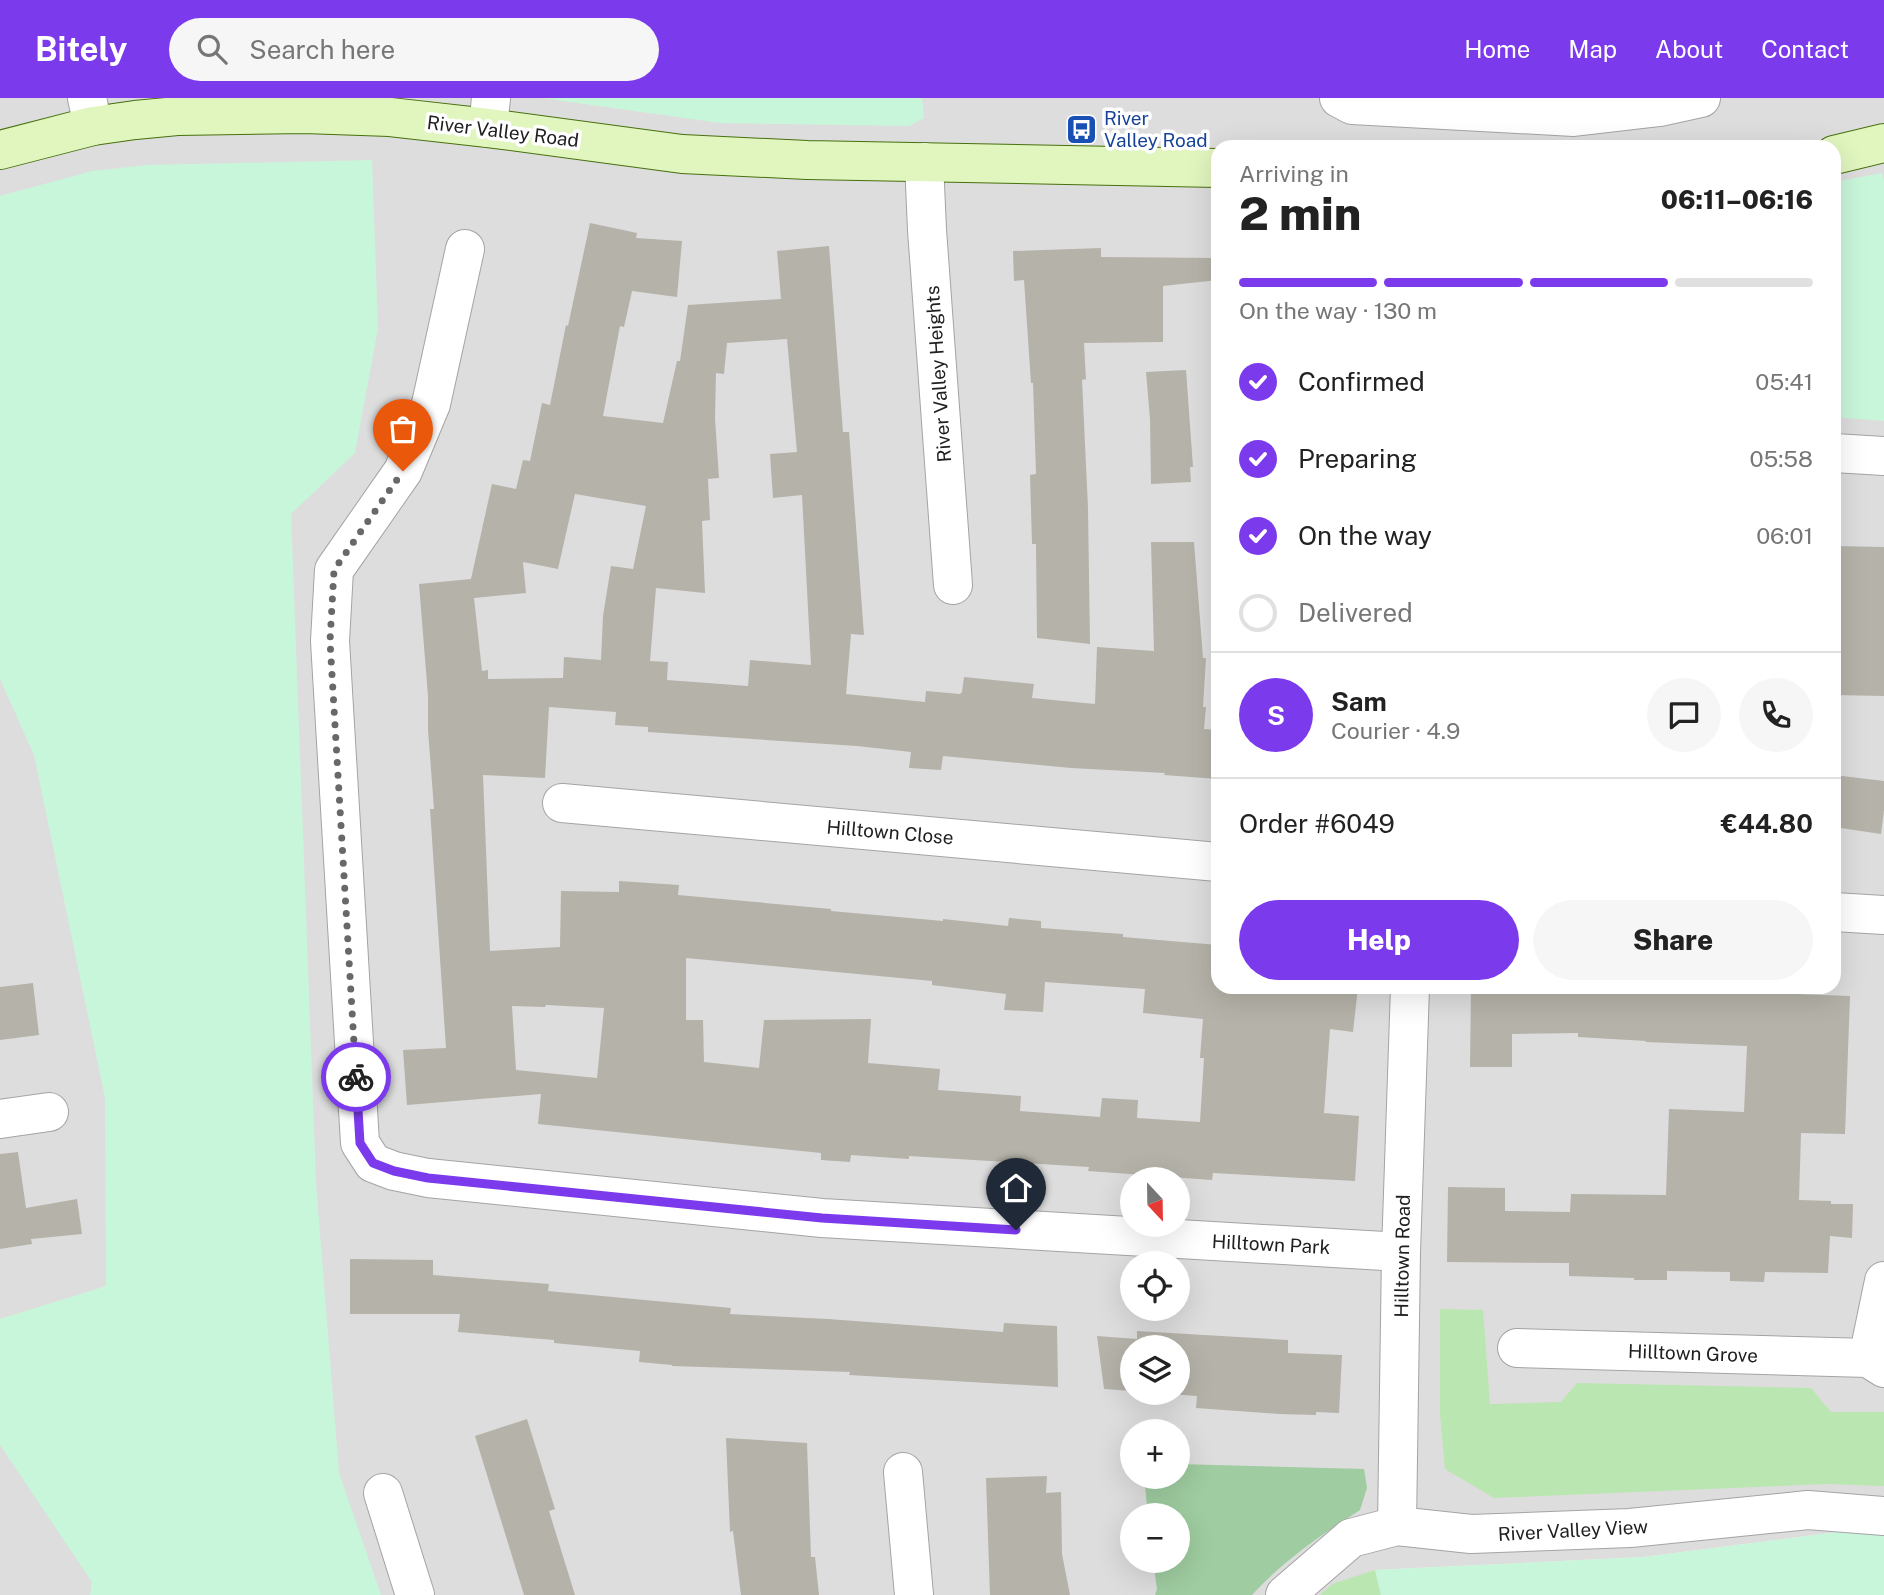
<!DOCTYPE html>
<meta charset="utf-8">
<style>
body{margin:0;font-family:"Public Sans",sans-serif;background:#f6f6f6;color:#222;height:100vh;display:flex;flex-direction:column;font-size:26px;white-space:nowrap}
*{box-sizing:border-box;margin:0}
p{font-size:23px;color:#767676}
.icon{flex:none;width:38px;height:38px;fill:none;stroke:currentColor;stroke-width:2;stroke-linecap:round;stroke-linejoin:round}
.map{position:relative;flex:1;overflow:hidden}
.sheet{position:absolute;left:1211px;top:42px;width:630px;height:854px;display:flex;flex-direction:column;background:#fff;border-radius:21px;box-shadow:0 7px 28px #0002}
.sheet>*{flex:none}
.needle{width:46px;rotate:158deg}
.controls{position:absolute;left:1120px;top:1069px;display:grid;gap:14px}
.controls a{display:grid;place-items:center;width:70px;height:70px;border-radius:50%;background:#fff;box-shadow:0 7px 28px #0002;font-size:35px}
.pin{position:absolute;display:grid;place-items:center;width:60px;height:60px;color:#fff;margin:-72px -30px;border-radius:50% 50% 50% 0;rotate:-45deg;box-shadow:0 0 7px #0007}
.pin .icon{rotate:45deg}
.courier{position:absolute;display:grid;place-items:center;width:70px;height:70px;margin:-35px;border:5px solid #7c3aed;border-radius:50%;background:#fff;color:#222;box-shadow:0 2px 9px #0007}
.headline em{font-style:normal;font-weight:800}
.headline div{display:flex;flex-direction:column-reverse}
.headline{display:flex;align-items:center;justify-content:space-between;height:119px;padding:0 28px}
h1{font-size:46px;font-weight:800;line-height:52px}
.bar{display:grid;grid-template-columns:repeat(4,1fr);gap:10px 7px;align-content:center;height:84px;padding:0 28px}
.bar i{height:9px;border-radius:5px;background:#e0e0e0}
.bar .current{background:#7c3aed}
.bar p{grid-column:span 4}
.line{display:flex;align-items:center;gap:18px;padding:0 28px;border-top:2px solid #e0e0e0}
.line div{flex:1}
.round{display:grid;place-items:center;flex:none;width:74px;height:74px;border-radius:37px;background:#f6f6f6}
ol{padding:0 28px;list-style:none}
li{display:flex;align-items:center;gap:21px;height:77px}
li p{margin-inline-start:auto}
li .icon{padding:7px;border-radius:50%;background:#7c3aed;color:#fff;stroke-width:4}
li:last-child{color:#767676}
li i{width:38px;height:38px;border:4px solid #e0e0e0;border-radius:50%}
.cta{display:flex;gap:14px;margin-top:auto;padding:14px 28px}
.cta a{flex:1;height:80px;border-radius:42px;background:#7c3aed;color:#fff;font-size:28px;font-weight:800;line-height:80px;text-align:center}
.cta a+a{background:#f6f6f6;color:#222}
header{display:flex;align-items:center;gap:42px;box-sizing:border-box;height:98px;padding:0 35px;background:#7c3aed;color:#fff}
header strong{font-size:33px}
nav{display:flex;gap:38px;margin-inline-start:auto;font-size:24px}
.search{width:490px;height:63px;background:#f6f6f6;display:flex;align-items:center;gap:18px;box-sizing:border-box;padding:0 24px;border-radius:38px;color:#767676;font-size:26px}
.map>svg:first-child{display:block}
.residential{fill:#dedddd;fill-rule:evenodd}
.grass{fill:#bae6b1}
.forest{fill:#9fcca0}
.park{fill:#c8f6da}
.building{fill:#b5b2a9;fill-rule:evenodd}
.lines{fill:none;stroke-linecap:round;stroke-linejoin:round}
.street-casing{stroke:#a4a4a4;stroke-width:40}
.secondary-casing{stroke:#46700d;stroke-width:40}
.street{stroke:#fff;stroke-width:38}
.secondary{stroke:#e1f5bf;stroke-width:38}
.done{stroke:#696866;stroke-width:7;stroke-dasharray:0 12.6}
.route{stroke:#7c3aed;stroke-width:9}
.labels{text-anchor:middle;stroke-width:7;stroke-linejoin:round;paint-order:stroke}
.transit-label{font-size:19px;fill:#164399;stroke:#fff;text-anchor:start}
.street-label{font-size:19px;fill:#202020;stroke:#fff}
</style>
<header>
<strong>Bitely</strong>
<div class="search"><svg class="icon" aria-label="search" viewBox="0 0 24 24"><circle cx="10" cy="10" r="6"/><path d="M15 15l6 6"/></svg>Search here</div>
<nav><a>Home</a><a>Map</a><a>About</a><a>Contact</a></nav>
</header>
<div class="map">
<svg width="1884" height="1497" viewBox="0 0 1884 1497">
<rect width="100%" height="100%" fill="#f0efe7"/>
<path class="residential" d="M 0,0 L 1884,0 L 1884,1428 L 1643,1459 L 1376,1472 L 1381,1497 L 0,1497 ZM 1218,49 L 1834,49 L 1834,889 L 1218,889 ZM 1132,1082 L 1178,1082 L 1178,1127 L 1132,1127 ZM 1132,1166 L 1178,1166 L 1178,1211 L 1132,1211 ZM 1132,1250 L 1178,1250 L 1178,1295 L 1132,1295 ZM 1132,1334 L 1178,1334 L 1178,1379 L 1132,1379 ZM 1132,1418 L 1178,1418 L 1178,1463 L 1132,1463 Z"/>
<g class="grass">
<path d="M 1440,1211 L 1483,1212 L 1490,1306 L 1561,1304 L 1577,1285 L 1811,1290 L 1831,1314 L 1884,1314 L 1884,1388 L 1827,1386 L 1494,1400 L 1445,1371 L 1440,1316 Z"/>
<path d="M 1375,1472 L 1381,1497 L 1320,1497 L 1332,1486 Z"/>
</g>
<path class="forest" d="M 1178,1366 L 1364,1371 L 1367,1390 L 1360,1412 C 1321,1437 1283,1463 1252,1497 L 1155,1497 L 1157,1491 L 1153,1463 L 1178,1463 L 1178,1418 L 1148,1417 L 1144,1379 L 1178,1379 Z"/>
<g class="park">
<path d="M 542,0 L 922,0 L 924,20 L 909,28 L 720,25 Z"/>
<path d="M 372,62 L 378,230 L 355,355 L 291,416 L 316,1085 L 339,1375 L 381,1497 L 90,1497 L 92,1484 L 0,1347 L 0,1221 L 106,1188 L 105,1000 L 34,657 L 0,581 L 0,98 L 92,73 L 148,67 Z"/>
<path d="M 1882,75 L 1884,82 L 1884,323 L 1834,319 L 1834,84 Z"/>
<path d="M 1884,1428 L 1884,1497 L 1381,1497 L 1375,1472 L 1643,1459 Z"/>
</g>
<g class="building">
<path d="M 590,125 L 637,135 L 636,140 L 682,143 L 677,199 L 632,193 L 624,229 L 620,228 L 603,318 L 663,325 L 677,263 L 680,263 L 688,207 L 781,201 L 777,153 L 829,148 L 843,334 L 849,334 L 864,537 L 851,536 L 846,596 L 925,604 L 926,593 L 960,596 L 962,594 L 964,579 L 1034,586 L 1032,600 L 1095,606 L 1097,549 L 1154,553 L 1151,444 L 1194,444 L 1203,560 L 1206,560 L 1203,609 L 1206,609 L 1204,631 L 1218,632 L 1218,681 L 1164,677 L 1165,675 L 1071,670 L 943,658 L 941,672 L 909,670 L 911,654 L 857,648 L 648,634 L 648,629 L 615,627 L 616,614 L 549,609 L 545,680 L 483,677 L 490,853 L 560,849 L 561,793 L 619,794 L 619,783 L 679,787 L 678,797 L 831,811 L 831,813 L 943,823 L 943,821 L 1008,828 L 1009,820 L 1041,823 L 1041,830 L 1123,836 L 1123,839 L 1218,847 L 1218,889 L 1358,889 L 1353,934 L 1330,931 L 1324,1015 L 1359,1018 L 1355,1083 L 1213,1075 L 1212,1082 L 1088,1073 L 1089,1069 L 909,1058 L 909,1061 L 851,1057 L 850,1064 L 821,1062 L 821,1055 L 538,1026 L 541,996 L 407,1007 L 403,952 L 446,950 L 430,711 L 434,711 L 428,632 L 428,598 L 419,486 L 471,481 L 492,386 L 516,391 L 523,362 L 530,363 L 542,305 L 550,307 L 566,227 L 568,228 ZM 787,241 L 797,354 L 770,356 L 773,400 L 802,397 L 811,567 L 750,562 L 748,588 L 667,582 L 668,564 L 650,563 L 656,490 L 705,495 L 702,423 L 710,422 L 708,381 L 719,380 L 715,320 L 716,275 L 724,276 L 727,245 ZM 575,396 L 646,408 L 633,471 L 611,468 L 603,518 L 601,562 L 564,559 L 563,580 L 488,581 L 488,572 L 482,573 L 474,500 L 526,495 L 523,464 L 558,471 ZM 686,860 L 932,883 L 932,887 L 1006,896 L 1004,912 L 1043,914 L 1045,884 L 1145,891 L 1143,915 L 1203,921 L 1200,960 L 1204,960 L 1200,1024 L 1137,1020 L 1138,1002 L 1102,1000 L 1100,1019 L 1020,1013 L 1021,998 L 938,992 L 940,971 L 868,965 L 871,921 L 764,922 L 759,970 L 704,964 L 703,922 L 686,922 ZM 546,907 L 604,910 L 597,980 L 516,972 L 512,908 L 545,909 Z"/>
<path d="M 1101,150 L 1101,159 L 1218,160 L 1218,182 L 1163,188 L 1163,244 L 1084,245 L 1086,281 L 1082,282 L 1088,410 L 1090,546 L 1037,540 L 1036,446 L 1032,446 L 1030,377 L 1036,376 L 1033,285 L 1031,285 L 1024,182 L 1014,183 L 1013,153 Z"/>
<path d="M 1186,272 L 1193,369 L 1190,369 L 1191,384 L 1151,386 L 1150,321 L 1146,274 Z"/>
<path d="M 1834,448 L 1884,449 L 1884,598 L 1834,597 Z"/>
<path d="M 1834,677 L 1884,683 L 1884,712 L 1881,736 L 1834,729 Z"/>
<path d="M 33,885 L 39,937 L 0,942 L 0,889 Z"/>
<path d="M 1471,889 L 1605,889 L 1667,892 L 1668,889 L 1796,889 L 1796,896 L 1850,898 L 1845,1036 L 1801,1035 L 1799,1102 L 1831,1103 L 1831,1106 L 1853,1106 L 1852,1140 L 1830,1138 L 1828,1175 L 1765,1174 L 1764,1184 L 1730,1183 L 1730,1174 L 1667,1173 L 1667,1182 L 1634,1182 L 1634,1180 L 1569,1178 L 1569,1165 L 1447,1164 L 1448,1089 L 1505,1090 L 1505,1113 L 1570,1114 L 1571,1096 L 1666,1097 L 1669,1011 L 1744,1014 L 1747,948 L 1645,944 L 1646,943 L 1578,939 L 1578,935 L 1512,936 L 1512,969 L 1470,969 Z"/>
<path d="M 18,1054 L 26,1110 L 77,1101 L 82,1136 L 31,1141 L 32,1146 L 0,1151 L 0,1056 Z"/>
<path d="M 350,1161 L 433,1162 L 433,1177 L 549,1186 L 548,1193 L 731,1210 L 730,1216 L 828,1221 L 1003,1234 L 1004,1225 L 1057,1228 L 1058,1289 L 849,1277 L 850,1274 L 672,1268 L 672,1267 L 639,1264 L 640,1253 L 554,1245 L 554,1242 L 458,1234 L 460,1216 L 350,1216 Z"/>
<path d="M 1137,1233 L 1288,1242 L 1288,1255 L 1342,1257 L 1339,1315 L 1316,1314 L 1316,1317 L 1279,1316 L 1196,1310 L 1197,1298 L 1155,1295 L 1178,1295 L 1178,1250 L 1132,1250 L 1132,1293 L 1104,1291 L 1097,1238 L 1137,1241 Z"/>
<path d="M 527,1321 L 555,1411 L 549,1413 L 575,1497 L 524,1497 L 475,1338 Z"/>
<path d="M 726,1340 L 807,1345 L 811,1459 L 815,1459 L 819,1497 L 741,1497 L 733,1433 L 730,1434 Z"/>
<path d="M 1047,1378 L 1046,1395 L 1061,1394 L 1062,1456 L 1070,1497 L 990,1497 L 986,1380 Z"/>
</g>
<g class="lines">
<defs>
<g id="street">
<path d="M 87,0 L 93,28"/>
<path d="M 1339,0 L 1352,7 L 1574,19 L 1660,9 L 1701,0"/>
<path d="M 488,30 L 491,0"/>
<path d="M 924,64 L 927,132 L 953,487"/>
<path d="M 465,151 L 431,306 L 403,373 L 334,472 L 330,543 L 360,1045 L 373,1065 L 394,1073 L 428,1080 L 822,1120 L 1401,1154"/>
<path d="M 1834,355 L 1884,358"/>
<path d="M 562,705 L 1218,764"/>
<path d="M 1834,814 L 1884,817"/>
<path d="M 0,1021 L 49,1014"/>
<path d="M 1517,1250 L 1868,1260 L 1884,1270"/>
<path d="M 1868,1260 L 1884,1183"/>
<path d="M 903,1374 L 914,1497"/>
<path d="M 383,1395 L 415,1497"/>
<path d="M 1397,1428 L 1401,1154 L 1410,889"/>
<path d="M 1285,1497 L 1351,1440 L 1397,1428 L 1471,1436 L 1630,1430 L 1808,1412 L 1884,1418"/>
</g>
<g id="secondary">
<path d="M 0,52 L 93,28 L 135,22 L 177,18 L 304,16 L 390,19 L 488,30 L 682,56 L 807,62 L 1218,70"/>
<path d="M 1834,57 L 1884,45"/>
</g>
</defs>
<use href="#street" class="street-casing"/>
<use href="#secondary" class="secondary-casing"/>
<use href="#street" class="street"/>
<use href="#secondary" class="secondary"/>
</g>
<g class="lines">
<path class="done" d="M 356,979 L 330,543 L 334,472 L 403,373"/>
<path class="route" d="M 356,979 L 360,1045 L 373,1065 L 394,1073 L 428,1080 L 822,1120 L 1016,1132"/>
</g>
<defs>
<symbol id="bus-square" viewBox="-11 -11 22 22"><rect x="-9" y="-9" width="18" height="18" rx="4" fill="#1a4fb4" stroke="#fff"/><path d="M-5-6H5V4H4V6H2V4H-2V6H-4V4H-5ZM-3.5-4V0h7V-4ZM-3.5 1.2v1.5H-2V1.2ZM2 1.2v1.5H3.5V1.2Z" fill="#fff"/></symbol>
</defs>
<g fill-rule="evenodd">
<use href="#bus-square" x="1064" y="14" width="35" height="35"/>
</g>
<g class="labels">
<g class="transit-label">
<text x="1104" y="27">River<tspan x="1104" dy="22">Valley Road</tspan></text>
</g>
<g class="street-label">
<text transform="translate(503 33) rotate(7)" y="7">River Valley Road</text>
<text transform="translate(938 276) rotate(-94)" y="7">River Valley Heights</text>
<text transform="translate(890 734) rotate(5)" y="7">Hilltown Close</text>
<text transform="translate(1271 1146) rotate(3)" y="7">Hilltown Park</text>
<text transform="translate(1402 1158) rotate(-89)" y="7">Hilltown Road</text>
<text transform="translate(1693 1255) rotate(2)" y="7">Hilltown Grove</text>
<text transform="translate(1573 1432) rotate(-3)" y="7">River Valley View</text>
</g>
</g>
</svg>
<div class="controls">
<a><svg class="needle" viewBox="-14 -14 28 28"><path d="M0-13l5 13h-10z" fill="#e53935"/><path d="M0 13l5-13h-10z" fill="#767676"/></svg></a>
<a><svg class="icon" aria-label="locate" viewBox="0 0 24 24"><circle cx="12" cy="12" r="6"/><path d="M12 2v4M12 18v4M2 12h4M18 12h4"/></svg></a>
<a><svg class="icon" aria-label="layers" viewBox="0 0 24 24"><path d="M12 4l9 5-9 5-9-5zM3 14l9 5 9-5"/></svg></a>
<a>+</a>
<a>−</a>
</div>
<div class="pin" style="left:403px;top:373px;background:#ea580c"><svg class="icon" aria-label="bag" viewBox="0 0 24 24"><path d="M5 8h14l-1 12H6zM9 8a3 3 0 0 1 6 0"/></svg></div>
<div class="pin" style="left:1016px;top:1132px;background:#1f2937"><svg class="icon" aria-label="home" viewBox="0 0 24 24"><path d="M3 11l9-7 9 7M6 9v11h12V9"/></svg></div>
<div class="courier" style="left:356px;top:979px"><svg class="icon" aria-label="bike" viewBox="0 0 24 24"><circle cx="6" cy="16" r="4"/><circle cx="18" cy="16" r="4"/><path d="M6 16l4-8h5l3 8M10 8l3 8H6M13 5h3"/></svg></div>
<section class="sheet">
<div class="headline"><div><h1>2 min</h1><p>Arriving in</p></div><em>06:11–06:16</em></div>
<div class="bar"><i class="current"></i><i class="current"></i><i class="current"></i><i></i><p>On the way · 130 m</p></div>
<ol>
<li><svg class="icon" aria-label="check" viewBox="0 0 24 24"><path d="M5 12l5 5 9-10"/></svg>Confirmed<p>05:41</p></li>
<li><svg class="icon" aria-label="check" viewBox="0 0 24 24"><path d="M5 12l5 5 9-10"/></svg>Preparing<p>05:58</p></li>
<li><svg class="icon" aria-label="check" viewBox="0 0 24 24"><path d="M5 12l5 5 9-10"/></svg>On the way<p>06:01</p></li>
<li><i></i>Delivered</li>
</ol>
<div class="line" style="height:126px"><b class="round" style="background:#7c3aed;color:#fff">S</b><div><b>Sam</b><p>Courier · 4.9</p></div><a class="round"><svg class="icon" aria-label="chat" viewBox="0 0 24 24"><path d="M4 5h16v11H9l-5 4z"/></svg></a><a class="round"><svg class="icon" aria-label="phone" viewBox="0 0 24 24"><path d="M5 4h4l2 5-3 2q2 4 5 5l2-3 5 2v4C11 20 4 13 5 4z"/></svg></a></div>
<div class="line" style="height:91px"><div>Order #6049</div><b>€44.80</b></div>
<div class="cta"><a>Help</a><a>Share</a></div>
</section>
</div>
